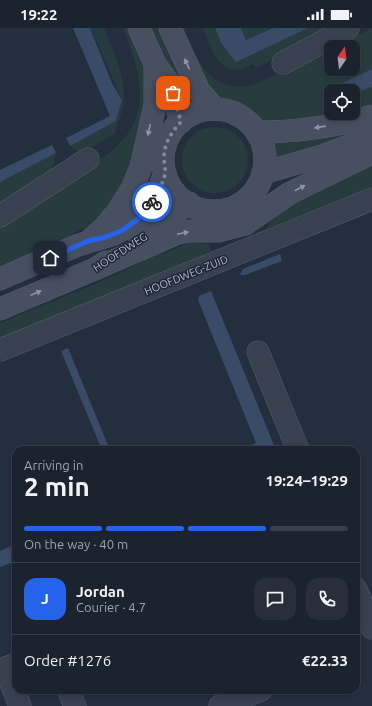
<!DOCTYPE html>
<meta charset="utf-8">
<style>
body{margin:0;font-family:Ubuntu,sans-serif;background:#282f3a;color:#f1f3f6;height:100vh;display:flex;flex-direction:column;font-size:15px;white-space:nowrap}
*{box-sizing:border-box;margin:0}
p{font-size:13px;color:#a0a4aa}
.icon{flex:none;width:22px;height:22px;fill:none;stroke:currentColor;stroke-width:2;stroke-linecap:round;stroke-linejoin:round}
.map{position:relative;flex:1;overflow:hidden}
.panel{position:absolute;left:12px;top:418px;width:348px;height:248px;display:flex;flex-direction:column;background:#1b232e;border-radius:12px;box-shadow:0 2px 6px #0003,0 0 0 1px #39404a}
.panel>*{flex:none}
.needle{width:26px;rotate:14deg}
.fabs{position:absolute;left:324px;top:12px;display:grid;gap:8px}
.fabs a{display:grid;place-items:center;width:36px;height:36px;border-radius:8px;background:#1b232e;box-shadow:0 2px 6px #0003,0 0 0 1px #39404a;font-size:20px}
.pin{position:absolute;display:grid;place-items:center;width:34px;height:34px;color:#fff;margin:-17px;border-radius:8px;box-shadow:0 2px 6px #0006}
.courier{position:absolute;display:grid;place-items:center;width:40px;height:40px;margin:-20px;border:3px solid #2563eb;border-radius:50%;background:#fff;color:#222;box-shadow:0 1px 5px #0007}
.overview em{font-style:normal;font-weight:700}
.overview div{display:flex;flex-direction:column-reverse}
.overview{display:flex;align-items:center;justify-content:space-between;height:68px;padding:0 12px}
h1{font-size:26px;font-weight:700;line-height:30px}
.bar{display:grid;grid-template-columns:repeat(4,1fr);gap:6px 4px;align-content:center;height:48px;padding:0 12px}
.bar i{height:5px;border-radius:3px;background:#39404a}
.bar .selected{background:#2563eb}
.bar p{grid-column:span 4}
.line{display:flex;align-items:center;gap:10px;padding:0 12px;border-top:1px solid #39404a}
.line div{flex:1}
.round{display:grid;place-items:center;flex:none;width:42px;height:42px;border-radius:12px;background:#282f3a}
.status{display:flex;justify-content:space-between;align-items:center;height:28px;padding:0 20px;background:#1b232e;direction:ltr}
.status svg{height:11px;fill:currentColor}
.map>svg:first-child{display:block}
.green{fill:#263c3f}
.water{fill:#394c67}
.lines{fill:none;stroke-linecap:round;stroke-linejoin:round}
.minor-casing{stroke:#565f6c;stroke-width:23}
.secondary-casing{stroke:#565f6c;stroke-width:23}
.minor{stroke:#38414e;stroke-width:22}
.secondary{stroke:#465061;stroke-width:22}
.oneway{fill:#8e96a5}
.done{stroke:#828b98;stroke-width:4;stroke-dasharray:0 7.2}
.route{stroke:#2563eb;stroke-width:5}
.labels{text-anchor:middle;stroke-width:3;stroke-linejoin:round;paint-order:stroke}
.street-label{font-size:11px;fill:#b4bcc9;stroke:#1d2633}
</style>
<div class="status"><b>19:22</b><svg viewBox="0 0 49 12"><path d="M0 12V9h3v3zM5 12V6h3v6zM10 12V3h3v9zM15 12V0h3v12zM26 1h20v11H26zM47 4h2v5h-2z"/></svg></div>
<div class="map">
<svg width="372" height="678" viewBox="0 0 372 678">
<rect width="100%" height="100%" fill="#242f3e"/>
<g class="green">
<path d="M 91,0 L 104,0 C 113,22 128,54 123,78 C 121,87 118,96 115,105 L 81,126 L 70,118 L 116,93 L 122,72 Z"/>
<path d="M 123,0 L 127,0 L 144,42 L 148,64 L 134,137 L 105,186 L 91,196 L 56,215 L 0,238 L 0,197 L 86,147 C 89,135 103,131 112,123 C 119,116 129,106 133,97 C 148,66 135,30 123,0 Z"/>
<path d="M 152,0 L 164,0 L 199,74 L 184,80 L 182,70 Z"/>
<path d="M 177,0 L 184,0 C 198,34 212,69 256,56 L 331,21 L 331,41 L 353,41 L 353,19 L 335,19 L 372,0 L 372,41 L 334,59 L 334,63 L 331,63 L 331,85 L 353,85 L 353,66 L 372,59 L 372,80 C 346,88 290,101 264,93 C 256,90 249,83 241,79 C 229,73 216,70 207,59 C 193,43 185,20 177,0 Z"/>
<path d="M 203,0 L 215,0 L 221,15 L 236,33 L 308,0 L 332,0 L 256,40 L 253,36 C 248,38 241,42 236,42 C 217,42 208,13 203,0 Z"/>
<path d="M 241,0 L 273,0 L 246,12 Z"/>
<circle cx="215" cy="132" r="33"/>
<path d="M 345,101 L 372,104 L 274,131 L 271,113 Z"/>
<path d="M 56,125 L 51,145 L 0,178 L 0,154 Z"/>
<path d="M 372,132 L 372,158 L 266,201 L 273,187 Z"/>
<path d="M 189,215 L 208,216 L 212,223 L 163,245 L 0,312 L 0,295 L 121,245 L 158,224 L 160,227 Z"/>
</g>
<g class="water">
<path d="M 73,0 L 90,0 L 112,55 L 122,72 L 116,93 L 70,118 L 66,110 L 110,88 Z"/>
<path d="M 215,0 L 241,0 L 246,12 L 273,0 L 308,0 L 236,34 L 221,15 Z"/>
<path d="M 372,41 L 372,59 L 353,66 L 353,63 L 334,63 L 334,59 Z"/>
<path d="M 52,117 L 56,125 L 0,154 L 0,142 Z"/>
<path d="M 280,226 L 282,233 L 245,247 L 240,247 L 243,241 Z"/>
<path d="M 211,263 L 276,422 L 239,422 L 256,415 L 198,272 L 199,268 Z"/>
<path d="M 68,320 L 110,422 L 102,422 L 61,323 Z"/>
<path d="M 16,516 L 16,533 L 0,539 L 0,523 Z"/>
</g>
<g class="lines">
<defs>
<g id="minor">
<path d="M 283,35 L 348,0"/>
<path d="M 0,188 L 88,131"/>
<path d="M 0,322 L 372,171"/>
<path d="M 258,324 L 298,422"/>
<path d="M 356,561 L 372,600"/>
<path d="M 16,636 L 5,640 L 20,678"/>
<path d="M 68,662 L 75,678"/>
<path d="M 220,678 L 261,662"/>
</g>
<g id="secondary">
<path d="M 139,0 L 155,36 L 170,57 L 181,94"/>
<path d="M 170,0 L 199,63 L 215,81"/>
<circle cx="214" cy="132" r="51"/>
<path d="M 257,104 C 296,104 335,98 372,88"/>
<path d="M 263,145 L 325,127 L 372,109"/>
<path d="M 92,210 L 104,200 L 118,183 L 132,161 L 141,139 L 155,77 L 155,36"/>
<path d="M 140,211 L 189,175"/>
<path d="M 95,241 L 178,205 L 191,203 L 219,203 L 245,196 L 290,165 L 372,125"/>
<path d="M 0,251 C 25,240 50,229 76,218 C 86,214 95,212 105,209 C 136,200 156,174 165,144"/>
<path d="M 0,281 L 95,241 L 106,234"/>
</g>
</defs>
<use href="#minor" class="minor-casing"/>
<use href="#secondary" class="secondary-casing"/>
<use href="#minor" class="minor"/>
<use href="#secondary" class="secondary"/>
</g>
<defs><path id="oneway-solid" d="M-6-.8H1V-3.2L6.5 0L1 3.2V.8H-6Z"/></defs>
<g class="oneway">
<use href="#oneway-solid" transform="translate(187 36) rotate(-115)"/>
<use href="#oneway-solid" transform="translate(320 99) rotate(172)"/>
<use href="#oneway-solid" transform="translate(149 102) rotate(102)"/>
<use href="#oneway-solid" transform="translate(300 160) rotate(-27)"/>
<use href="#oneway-solid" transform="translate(183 205) rotate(-12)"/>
<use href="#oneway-solid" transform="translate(36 265) rotate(-23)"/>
</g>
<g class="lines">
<path class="done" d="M 152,174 C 157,165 163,156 165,146 C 166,141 164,135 164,130 C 164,116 171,104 181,94 L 173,65"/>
<path class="route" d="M 50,230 L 88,213 L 106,209 L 123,202 L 138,191 L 152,174"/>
</g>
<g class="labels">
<g class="street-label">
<text transform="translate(120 224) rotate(-33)" y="4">HOOFDWEG</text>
<text transform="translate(186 247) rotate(-22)" y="4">HOOFDWEG-ZUID</text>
</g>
</g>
</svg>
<div class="fabs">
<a><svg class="needle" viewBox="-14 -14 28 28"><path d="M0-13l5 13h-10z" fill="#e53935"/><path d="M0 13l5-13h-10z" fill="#a0a4aa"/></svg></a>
<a><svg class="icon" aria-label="locate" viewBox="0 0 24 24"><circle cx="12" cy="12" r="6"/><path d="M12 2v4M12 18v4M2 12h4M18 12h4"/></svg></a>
</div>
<div class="pin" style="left:173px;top:65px;background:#ea580c"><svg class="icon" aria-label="bag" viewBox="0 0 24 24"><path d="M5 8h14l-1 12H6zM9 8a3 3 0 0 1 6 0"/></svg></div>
<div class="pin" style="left:50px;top:230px;background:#1f2937"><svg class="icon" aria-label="home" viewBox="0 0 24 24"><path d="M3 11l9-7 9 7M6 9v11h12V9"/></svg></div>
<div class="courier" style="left:152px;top:174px"><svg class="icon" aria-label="bike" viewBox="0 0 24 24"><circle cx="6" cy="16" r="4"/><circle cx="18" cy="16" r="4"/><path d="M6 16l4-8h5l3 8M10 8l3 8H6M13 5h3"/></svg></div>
<section class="panel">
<div class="overview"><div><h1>2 min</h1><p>Arriving in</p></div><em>19:24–19:29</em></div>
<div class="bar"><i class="selected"></i><i class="selected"></i><i class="selected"></i><i></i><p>On the way · 40 m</p></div>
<div class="line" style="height:72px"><b class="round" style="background:#2563eb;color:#fff">J</b><div><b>Jordan</b><p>Courier · 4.7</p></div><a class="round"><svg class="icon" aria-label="chat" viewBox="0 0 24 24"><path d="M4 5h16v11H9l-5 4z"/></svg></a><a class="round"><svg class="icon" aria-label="phone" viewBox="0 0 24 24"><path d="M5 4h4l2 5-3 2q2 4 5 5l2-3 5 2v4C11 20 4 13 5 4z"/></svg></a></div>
<div class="line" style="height:52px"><div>Order #1276</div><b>€22.33</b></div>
</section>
</div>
